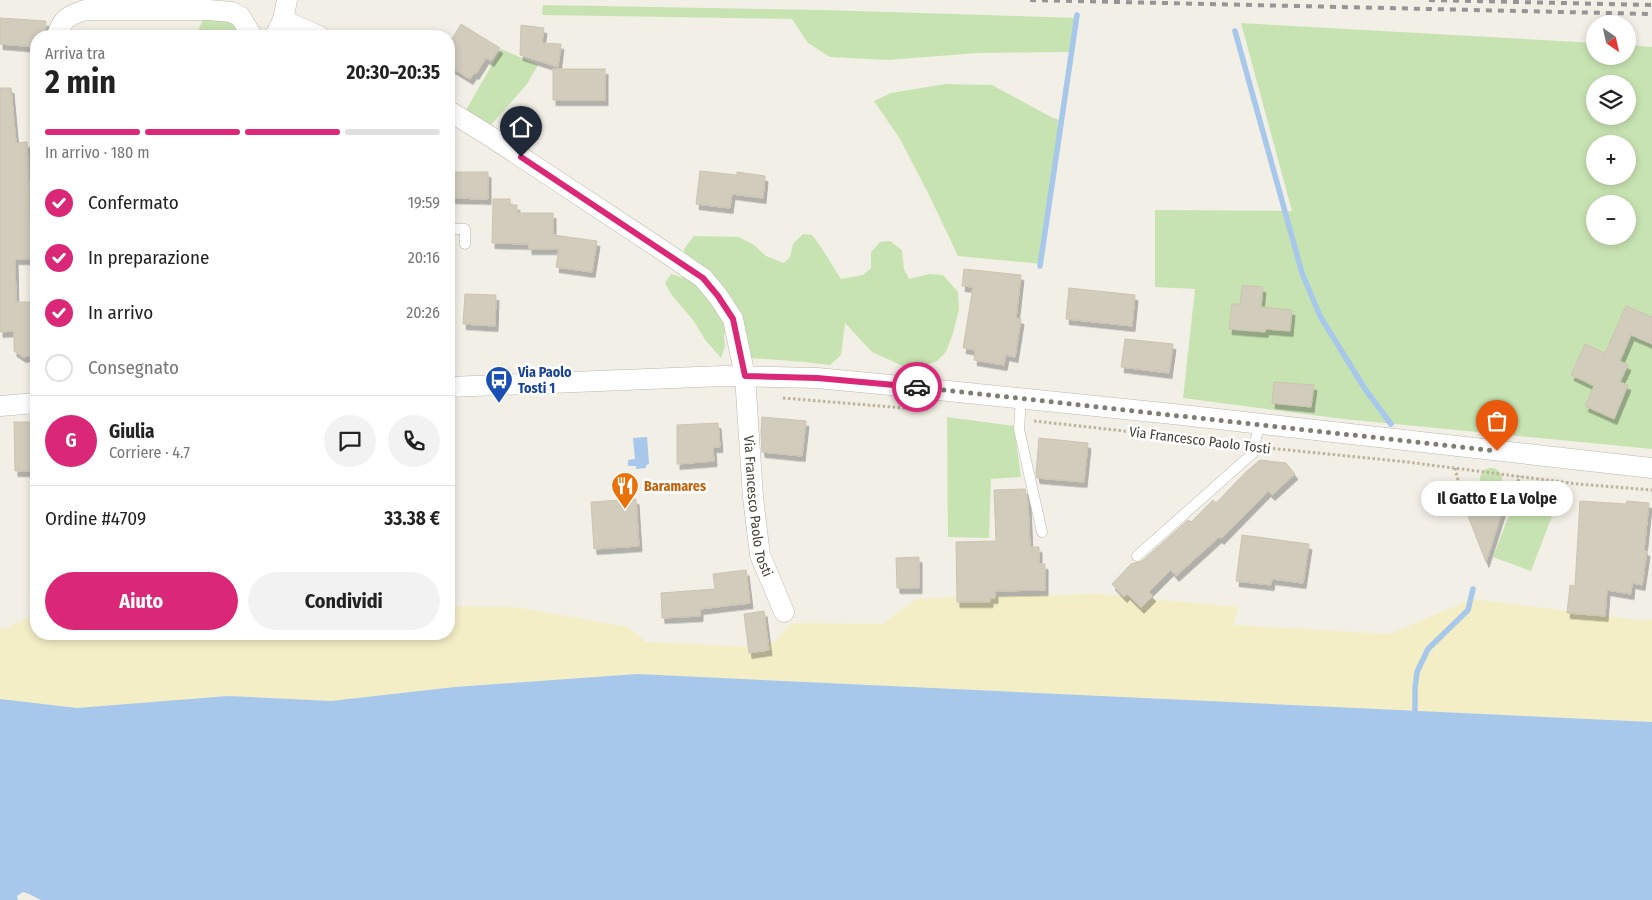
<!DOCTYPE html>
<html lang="it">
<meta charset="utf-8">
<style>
body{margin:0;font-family:"Fira Sans Condensed",sans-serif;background:#f2f2f2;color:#222;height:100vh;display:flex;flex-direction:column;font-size:19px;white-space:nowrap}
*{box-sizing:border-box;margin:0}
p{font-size:16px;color:#767676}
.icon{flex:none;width:28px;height:28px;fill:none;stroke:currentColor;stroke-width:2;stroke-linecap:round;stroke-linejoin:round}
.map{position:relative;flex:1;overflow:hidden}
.drawer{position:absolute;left:30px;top:30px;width:425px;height:610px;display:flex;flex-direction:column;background:#fff;border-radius:20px;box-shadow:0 2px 8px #0003}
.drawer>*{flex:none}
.needle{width:32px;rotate:146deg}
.tools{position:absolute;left:1586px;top:15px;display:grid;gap:10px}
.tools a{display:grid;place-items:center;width:50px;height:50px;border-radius:50%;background:#fff;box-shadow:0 2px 8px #0003;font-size:25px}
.pin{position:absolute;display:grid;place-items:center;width:42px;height:42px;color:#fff;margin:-51px -21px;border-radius:50% 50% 50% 0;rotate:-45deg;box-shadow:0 0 5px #0007}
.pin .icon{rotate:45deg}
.courier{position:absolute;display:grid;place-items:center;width:50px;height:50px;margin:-25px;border:4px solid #db2777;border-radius:50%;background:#fff;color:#222;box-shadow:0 1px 6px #0007}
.bubble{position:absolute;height:35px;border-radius:18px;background:#fff;box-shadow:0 2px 8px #0003;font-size:16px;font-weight:700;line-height:35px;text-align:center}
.headline em{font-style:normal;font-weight:700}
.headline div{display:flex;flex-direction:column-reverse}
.headline{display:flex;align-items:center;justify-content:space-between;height:85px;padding:0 15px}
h1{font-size:32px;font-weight:700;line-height:38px}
.bar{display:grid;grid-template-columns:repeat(4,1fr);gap:8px 5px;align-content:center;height:60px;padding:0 15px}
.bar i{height:6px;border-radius:4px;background:#e0e0e0}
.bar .selected{background:#db2777}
.bar p{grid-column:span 4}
.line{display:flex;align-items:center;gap:12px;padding:0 15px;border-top:1px solid #e0e0e0}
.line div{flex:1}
.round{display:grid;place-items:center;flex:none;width:52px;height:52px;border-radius:26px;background:#f2f2f2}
ol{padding:0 15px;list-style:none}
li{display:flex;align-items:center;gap:15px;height:55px}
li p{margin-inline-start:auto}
li .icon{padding:5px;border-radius:50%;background:#db2777;color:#fff;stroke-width:4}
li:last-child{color:#767676}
li i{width:28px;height:28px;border:2px solid #e0e0e0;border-radius:50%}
.action{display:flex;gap:10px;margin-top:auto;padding:10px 15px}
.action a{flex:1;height:58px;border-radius:30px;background:#db2777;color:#fff;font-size:20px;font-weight:700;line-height:58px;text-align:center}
.action a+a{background:#f2f2f2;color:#222}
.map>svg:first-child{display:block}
.green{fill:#c8e3b2;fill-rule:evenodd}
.sand{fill:#f3eec5}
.water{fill:#a7c8ea}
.pier{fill:#f2efe6}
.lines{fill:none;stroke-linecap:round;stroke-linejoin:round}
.stream{stroke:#a7c8ea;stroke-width:5.5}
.building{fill:#d2ccbd;stroke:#ccc4b0;filter:url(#shadow)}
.service-casing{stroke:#bcb7aa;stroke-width:11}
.minor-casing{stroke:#bcb7aa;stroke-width:21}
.path{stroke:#bdb49c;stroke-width:3;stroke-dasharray:2.5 2.5;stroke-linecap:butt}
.service{stroke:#fff;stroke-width:10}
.minor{stroke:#fff;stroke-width:20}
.rail{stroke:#959595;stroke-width:4;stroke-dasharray:6 6;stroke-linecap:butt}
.done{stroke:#817d74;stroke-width:5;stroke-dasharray:0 9}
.route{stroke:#db2777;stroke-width:6}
.labels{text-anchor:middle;stroke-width:5;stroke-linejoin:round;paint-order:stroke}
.transit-label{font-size:14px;font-weight:bold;fill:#164399;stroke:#fff;text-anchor:start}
.street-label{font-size:14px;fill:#444036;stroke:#fff}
.food-label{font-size:14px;font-weight:bold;fill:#c56008;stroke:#fff;text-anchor:start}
</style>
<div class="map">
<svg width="1652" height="900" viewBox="0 0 1652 900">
<defs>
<filter id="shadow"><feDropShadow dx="3" dy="5.5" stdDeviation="0" flood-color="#0004"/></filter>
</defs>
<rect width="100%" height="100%" fill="#f2efe6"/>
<g class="green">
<path d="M 543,5 L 823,10 L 1079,18 L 1074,52 L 978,53 L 887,60 L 830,57 L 808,43 L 792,19 L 542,15 Z"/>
<path d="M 203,19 L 221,20 L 237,24 L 248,36 L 196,36 Z"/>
<path d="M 1241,23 L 1595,43 L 1595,56 L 1628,56 L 1628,45 L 1652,47 L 1652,449 L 1343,419 L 1183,398 L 1195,289 L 1155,287 L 1155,210 L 1292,211 ZM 1595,84 L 1628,84 L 1628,116 L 1595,116 ZM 1595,144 L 1628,144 L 1628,176 L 1595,176 ZM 1595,204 L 1628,204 L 1628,236 L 1595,236 Z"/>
<path d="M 501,49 L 538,65 L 527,84 L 491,125 L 466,110 Z"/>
<path d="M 945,84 L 992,85 L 1053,118 L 1064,121 L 1042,264 L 958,256 L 929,195 L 900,139 L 874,101 L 891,93 Z"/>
<path d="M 803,234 L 812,235 C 823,248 831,264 841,279 L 863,275 L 871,268 L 871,252 L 880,242 L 890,241 L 902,250 L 904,269 L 909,279 L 929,274 L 943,275 L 958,292 L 959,310 L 953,333 L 946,352 L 937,361 L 921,367 L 903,366 L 872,352 L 845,323 L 841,355 L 830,365 L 805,362 L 750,358 L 742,323 L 724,334 L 725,346 L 721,358 L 706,341 L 693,320 L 671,294 L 665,283 L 671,274 L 684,278 L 685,257 L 684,249 L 694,236 L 739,237 L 754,245 L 766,256 L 784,263 L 790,257 L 793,244 Z"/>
<path d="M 947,417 L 1014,426 L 1021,477 L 991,479 L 989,538 L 948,537 Z"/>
<circle cx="1491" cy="479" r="11"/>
<path d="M 1516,497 L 1554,511 L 1531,571 L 1493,557 Z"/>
</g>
<path class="sand" d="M 1096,594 L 1238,607 L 1234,625 L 1390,634 L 1472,599 L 1645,621 L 1652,619 L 1652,722 L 637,674 L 455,687 L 331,701 L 228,696 L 77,708 L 0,699 L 0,627 L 6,629 L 30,616 L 36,600 L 36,634 L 449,634 L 449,606 L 515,607 L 628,627 L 646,642 L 755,647 L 775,641 L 792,623 L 883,624 L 916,599 L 959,597 Z"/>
<g class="water">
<path d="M 647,437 L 649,464 L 646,465 L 646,468 L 636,469 L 636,466 L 628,466 L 628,460 L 635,459 L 633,438 Z"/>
<path d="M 637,674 L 1652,722 L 1652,900 L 0,900 L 0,699 L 77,708 L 228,696 L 331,701 L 455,687 Z"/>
</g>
<path class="pier" d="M 23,892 L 29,894 L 41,900 L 18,900 L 17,896 Z"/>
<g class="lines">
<g class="stream">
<path d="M 1235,31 L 1302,273 L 1320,316 L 1365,389 L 1391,424"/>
<path d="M 1040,266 L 1077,15"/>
<path d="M 1415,710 L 1415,688 L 1417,672 L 1428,649 L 1468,610 L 1473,589"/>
</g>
</g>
<g class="building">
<path d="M 0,18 L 46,21 L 45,36 L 36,36 L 36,47 L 0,44 Z"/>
<path d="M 461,24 L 500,48 L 491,61 L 486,58 L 476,74 L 474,73 L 470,79 L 449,66 L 449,44 Z"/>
<path d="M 521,25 L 544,28 L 542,43 L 561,44 L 558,67 L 520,55 Z"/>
<rect x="553" y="69" width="52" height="31"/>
<path d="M 0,88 L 11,88 L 16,143 L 27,142 L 32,259 L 15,259 L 16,302 L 32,302 L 35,351 L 32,351 L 30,356 L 23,357 L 14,351 L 14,331 L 0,332 Z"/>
<path d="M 700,171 L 737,175 L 737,172 L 765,176 L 763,198 L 732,194 L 730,208 L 696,204 Z"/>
<path d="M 449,172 L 488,172 L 488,199 L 449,198 Z"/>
<path d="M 493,199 L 510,199 L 510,205 L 517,205 L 517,213 L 553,213 L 553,235 L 597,241 L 592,272 L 556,267 L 559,249 L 529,249 L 529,244 L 492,243 Z"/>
<path d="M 964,269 L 1021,275 L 1016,318 L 1021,319 L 1015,357 L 1006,355 L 1004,365 L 974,360 L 975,350 L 963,348 L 973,287 L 962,286 Z"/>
<path d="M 1242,285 L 1263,287 L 1261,307 L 1292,310 L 1290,331 L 1266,329 L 1265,332 L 1229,329 L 1232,304 L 1240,304 Z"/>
<path d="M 1069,288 L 1135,295 L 1132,326 L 1066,319 Z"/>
<path d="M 465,294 L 496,295 L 495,326 L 463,324 Z"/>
<path d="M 1626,306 L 1652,317 L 1652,344 L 1631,335 L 1620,361 L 1628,365 L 1620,382 L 1628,385 L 1614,419 L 1585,406 L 1594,386 L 1571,375 L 1585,344 L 1605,353 Z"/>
<path d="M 1125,339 L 1173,344 L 1169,373 L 1121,367 Z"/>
<path d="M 1274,382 L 1314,385 L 1311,407 L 1272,403 Z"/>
<path d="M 762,417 L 806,421 L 802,456 L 762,452 L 761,432 Z"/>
<path d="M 14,422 L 36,422 L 36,471 L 15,471 Z"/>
<path d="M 718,423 L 720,447 L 713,447 L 714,461 L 677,464 L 677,425 Z"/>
<path d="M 1039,438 L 1088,443 L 1084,482 L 1037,478 L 1036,473 Z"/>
<path d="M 1260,460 L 1286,463 L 1295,474 L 1272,495 L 1268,491 L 1221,539 L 1219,537 L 1176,576 L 1171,570 L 1149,592 L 1153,596 L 1141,608 L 1127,594 L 1124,597 L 1112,584 L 1131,564 L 1142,561 L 1188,520 L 1191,522 L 1213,500 L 1216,503 L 1245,473 Z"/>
<path d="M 1025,489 L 1028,502 L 1030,547 L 1039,547 L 1039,564 L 1045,564 L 1045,590 L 995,591 L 995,598 L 990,598 L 990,602 L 957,602 L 956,542 L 996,541 L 994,490 Z"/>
<path d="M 1459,493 L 1508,493 L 1486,562 Z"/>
<path d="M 636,499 L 639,546 L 594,549 L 591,502 Z"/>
<path d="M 1580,501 L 1626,504 L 1627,501 L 1649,503 L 1644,550 L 1647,551 L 1642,585 L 1632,583 L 1631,594 L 1607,590 L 1605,616 L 1567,613 L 1570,585 L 1575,586 Z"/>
<path d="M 1242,535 L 1309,544 L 1303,583 L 1272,579 L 1271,585 L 1236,581 Z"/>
<path d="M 919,557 L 919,588 L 897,588 L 896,558 Z"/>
<path d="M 746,570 L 750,603 L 700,609 L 700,616 L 662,618 L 661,593 L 715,589 L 713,574 Z"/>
<path d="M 764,611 L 769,650 L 749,653 L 744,614 Z"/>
</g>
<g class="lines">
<defs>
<g id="service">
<path d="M 449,229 L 465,229 L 465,244"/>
<path d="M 1021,399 L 1019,429 L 1042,532"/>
<path d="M 1137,556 L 1253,453 L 1259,424"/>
</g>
<g id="minor">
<path d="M 283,20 L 319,36"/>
<path d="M 57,36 C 62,18 68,16 85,10 L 209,10 L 231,12 L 240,16 L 252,36"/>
<path d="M 275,36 L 283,20 L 287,0"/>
<path id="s1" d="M 449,111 L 488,135 L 662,250 L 703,278 L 718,296 L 733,319 L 745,376 L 753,497 L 760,555 L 784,612"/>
<path d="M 449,387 L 723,376 L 817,378 L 880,384 L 1173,414 L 1652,468"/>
<path d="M 0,406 L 36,403"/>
</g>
</defs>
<use href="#service" class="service-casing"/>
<use href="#minor" class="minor-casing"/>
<g class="path">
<path d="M 783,398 L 928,410"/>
<path d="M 1034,421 L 1242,444"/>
<path d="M 1268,448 L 1407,462 L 1578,484 L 1652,490"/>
<path d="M 1455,468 L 1460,488 L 1514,491 L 1520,476"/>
</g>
<use href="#service" class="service"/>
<use href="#minor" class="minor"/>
<g class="rail">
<path d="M 1030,0 L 1652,14"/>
<path d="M 1429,0 L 1652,5"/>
</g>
</g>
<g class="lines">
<path class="done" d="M 917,387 L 1497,451"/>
<path class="route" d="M 521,157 L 703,278 L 718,296 L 733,319 L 745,376 L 817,378 L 917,387"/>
</g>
<defs>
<symbol id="bus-pin" viewBox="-11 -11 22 30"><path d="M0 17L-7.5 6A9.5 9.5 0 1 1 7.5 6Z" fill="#1a4fb4" stroke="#fff"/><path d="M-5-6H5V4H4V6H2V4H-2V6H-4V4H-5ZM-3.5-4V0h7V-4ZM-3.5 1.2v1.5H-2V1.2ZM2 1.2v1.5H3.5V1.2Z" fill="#fff"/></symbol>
<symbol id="restaurant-pin" viewBox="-11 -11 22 30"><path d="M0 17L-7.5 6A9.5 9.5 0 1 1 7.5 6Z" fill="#e8710a" stroke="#fff"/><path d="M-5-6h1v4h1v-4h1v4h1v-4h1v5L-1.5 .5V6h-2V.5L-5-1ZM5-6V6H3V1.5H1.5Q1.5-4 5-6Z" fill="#fff"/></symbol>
</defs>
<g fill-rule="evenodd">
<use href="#bus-pin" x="483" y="364" width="32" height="43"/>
<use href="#restaurant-pin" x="609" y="470" width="32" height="43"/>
</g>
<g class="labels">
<g class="transit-label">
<text x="518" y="377">Via Paolo<tspan x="518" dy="16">Tosti 1</tspan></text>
</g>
<g class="street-label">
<text transform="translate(1200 440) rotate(7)" y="5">Via Francesco Paolo Tosti</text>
<text dy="5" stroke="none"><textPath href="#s1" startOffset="544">Via Francesco Paolo Tosti</textPath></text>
</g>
<g class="food-label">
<text x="644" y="491">Baramares</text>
</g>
</g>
</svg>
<div class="tools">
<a><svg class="needle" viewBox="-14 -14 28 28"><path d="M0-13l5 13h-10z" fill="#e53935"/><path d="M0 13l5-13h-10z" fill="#767676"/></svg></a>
<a><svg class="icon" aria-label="layers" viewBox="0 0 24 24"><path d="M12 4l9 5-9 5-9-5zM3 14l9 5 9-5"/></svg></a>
<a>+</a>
<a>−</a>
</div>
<div class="pin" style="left:1497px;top:451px;background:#ea580c"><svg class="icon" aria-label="bag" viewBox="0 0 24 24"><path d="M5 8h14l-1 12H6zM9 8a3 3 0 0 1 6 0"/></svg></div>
<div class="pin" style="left:521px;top:157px;background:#1f2937"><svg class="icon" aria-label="home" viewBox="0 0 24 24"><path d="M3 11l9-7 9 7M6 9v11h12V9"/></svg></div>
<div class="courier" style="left:917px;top:387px"><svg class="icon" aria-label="car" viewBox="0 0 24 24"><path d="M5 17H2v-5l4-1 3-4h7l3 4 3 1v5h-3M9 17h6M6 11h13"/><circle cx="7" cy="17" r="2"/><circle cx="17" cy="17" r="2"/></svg></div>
<div class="bubble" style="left:1421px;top:481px;width:152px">Il Gatto E La Volpe</div>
<section class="drawer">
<div class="headline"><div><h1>2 min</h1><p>Arriva tra</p></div><em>20:30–20:35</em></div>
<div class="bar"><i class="selected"></i><i class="selected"></i><i class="selected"></i><i></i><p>In arrivo · 180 m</p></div>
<ol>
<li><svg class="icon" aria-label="check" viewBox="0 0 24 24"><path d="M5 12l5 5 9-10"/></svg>Confermato<p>19:59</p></li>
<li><svg class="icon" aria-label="check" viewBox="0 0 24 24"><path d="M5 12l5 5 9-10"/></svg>In preparazione<p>20:16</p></li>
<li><svg class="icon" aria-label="check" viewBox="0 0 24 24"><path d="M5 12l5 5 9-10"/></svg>In arrivo<p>20:26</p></li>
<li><i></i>Consegnato</li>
</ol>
<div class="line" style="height:90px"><b class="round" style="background:#db2777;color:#fff">G</b><div><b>Giulia</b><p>Corriere · 4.7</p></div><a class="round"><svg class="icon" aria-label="chat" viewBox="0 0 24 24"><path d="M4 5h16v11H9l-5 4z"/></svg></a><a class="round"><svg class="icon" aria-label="phone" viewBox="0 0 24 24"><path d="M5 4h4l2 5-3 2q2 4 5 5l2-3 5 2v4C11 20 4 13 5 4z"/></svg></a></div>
<div class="line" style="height:65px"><div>Ordine #4709</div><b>33.38 €</b></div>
<div class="action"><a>Aiuto</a><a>Condividi</a></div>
</section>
</div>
